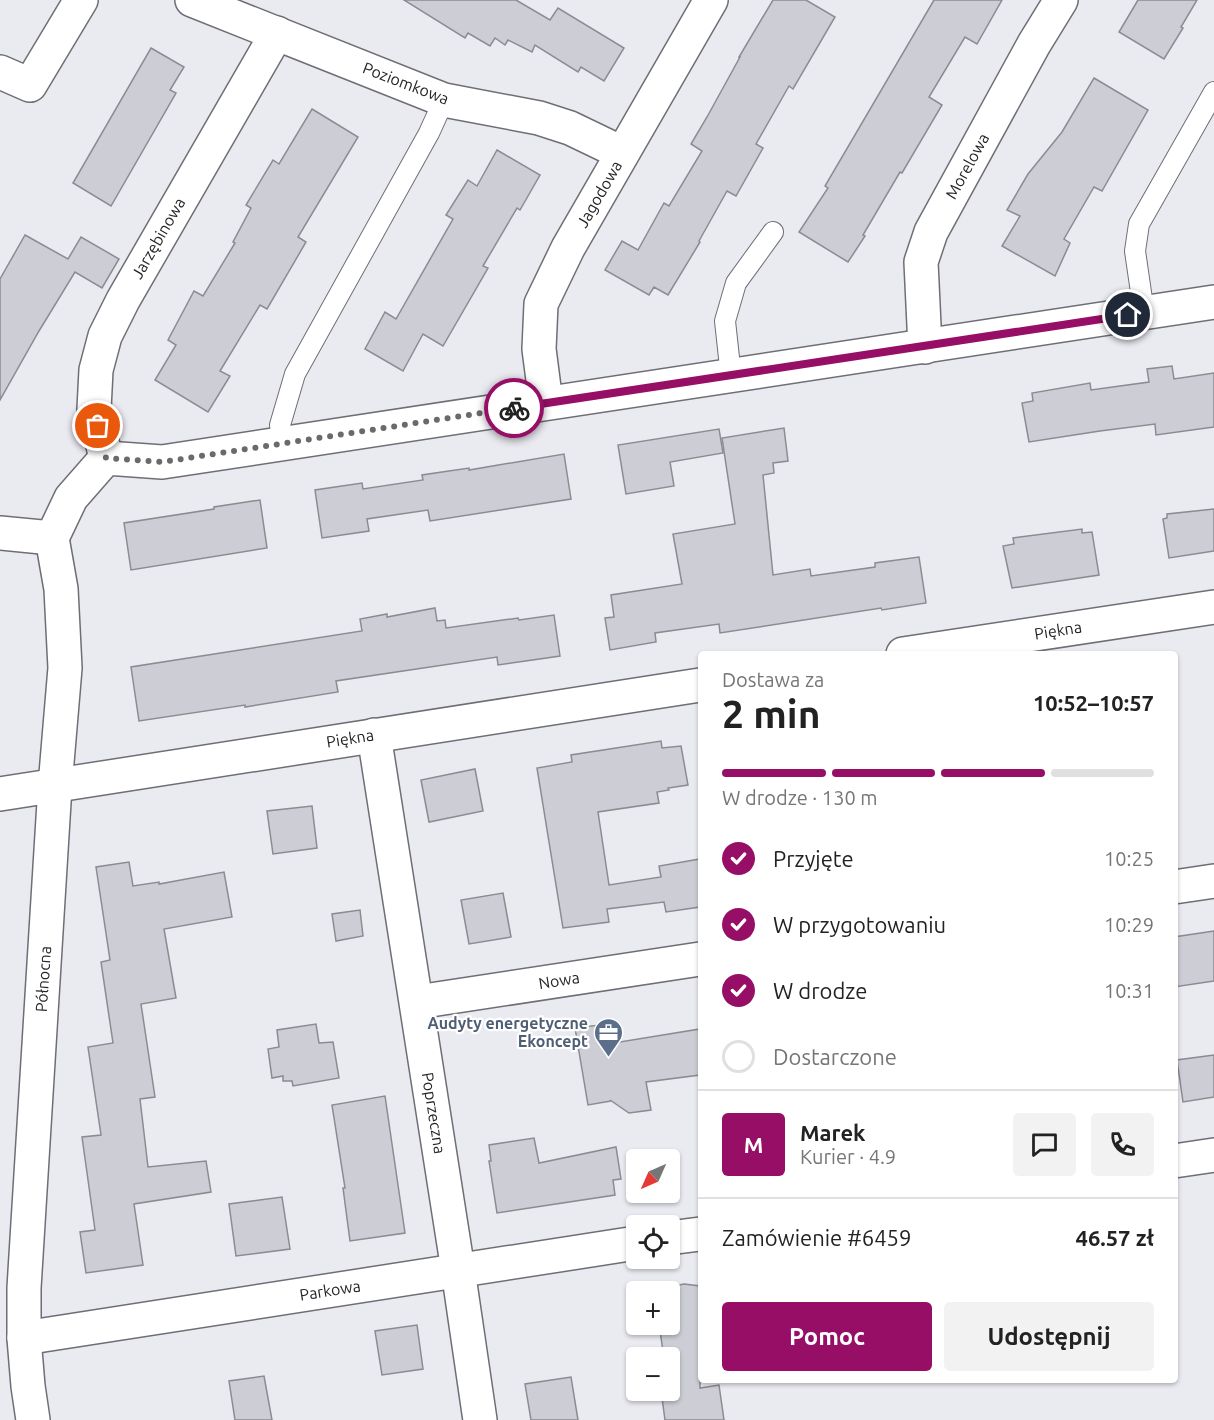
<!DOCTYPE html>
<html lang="pl">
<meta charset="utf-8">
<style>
body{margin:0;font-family:Ubuntu,sans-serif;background:#f2f2f2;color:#222;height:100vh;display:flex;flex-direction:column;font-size:22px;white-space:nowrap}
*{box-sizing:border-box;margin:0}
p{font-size:20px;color:#767676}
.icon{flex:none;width:33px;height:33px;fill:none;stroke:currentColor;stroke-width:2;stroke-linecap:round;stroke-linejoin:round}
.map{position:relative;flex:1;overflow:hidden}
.sheet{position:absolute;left:698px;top:651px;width:480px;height:732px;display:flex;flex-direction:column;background:#fff;border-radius:6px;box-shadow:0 2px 4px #0004}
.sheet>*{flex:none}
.needle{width:39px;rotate:225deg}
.buttons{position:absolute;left:626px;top:1149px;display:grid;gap:12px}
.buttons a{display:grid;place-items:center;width:54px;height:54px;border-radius:6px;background:#fff;box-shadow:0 2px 4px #0004;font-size:30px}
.pin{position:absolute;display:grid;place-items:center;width:51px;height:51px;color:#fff;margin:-26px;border:3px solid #fff;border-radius:50%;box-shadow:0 2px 6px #0007}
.courier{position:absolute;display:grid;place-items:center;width:60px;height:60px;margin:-30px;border:4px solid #960e65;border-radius:50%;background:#fff;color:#222;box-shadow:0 2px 8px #0007}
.overview em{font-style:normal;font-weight:700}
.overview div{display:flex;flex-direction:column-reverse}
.overview{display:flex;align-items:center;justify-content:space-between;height:102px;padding:0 24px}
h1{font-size:39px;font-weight:700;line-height:45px}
.bar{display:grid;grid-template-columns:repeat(4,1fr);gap:9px 6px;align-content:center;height:72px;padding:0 24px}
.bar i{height:8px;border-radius:4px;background:#e0e0e0}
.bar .selected{background:#960e65}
.bar p{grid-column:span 4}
.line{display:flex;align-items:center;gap:15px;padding:0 24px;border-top:2px solid #e0e0e0}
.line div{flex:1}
.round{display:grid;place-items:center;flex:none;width:63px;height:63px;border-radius:6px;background:#f2f2f2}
ol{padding:0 24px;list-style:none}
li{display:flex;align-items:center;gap:18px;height:66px}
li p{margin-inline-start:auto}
li .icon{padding:6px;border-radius:50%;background:#960e65;color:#fff;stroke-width:4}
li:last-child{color:#767676}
li i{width:33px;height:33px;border:3px solid #e0e0e0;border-radius:50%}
.action{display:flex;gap:12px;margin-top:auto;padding:12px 24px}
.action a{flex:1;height:69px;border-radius:6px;background:#960e65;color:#fff;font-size:24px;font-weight:700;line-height:69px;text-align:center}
.action a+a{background:#f2f2f2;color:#222}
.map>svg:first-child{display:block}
.building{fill:#cdcdd5;stroke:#8b8b92;stroke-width:1.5}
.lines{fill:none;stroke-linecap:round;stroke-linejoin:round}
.lane-casing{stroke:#6f6e75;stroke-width:22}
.street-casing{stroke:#6f6e75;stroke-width:36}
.lane{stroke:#fff;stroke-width:20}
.street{stroke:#fff;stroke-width:33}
.done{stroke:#6a6a6e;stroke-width:6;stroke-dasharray:0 10.8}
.route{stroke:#960e65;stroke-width:8}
.labels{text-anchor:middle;stroke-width:4.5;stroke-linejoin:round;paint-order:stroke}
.street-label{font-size:16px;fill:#252528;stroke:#fff}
.service-label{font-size:16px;font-weight:bold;fill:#4e5e75;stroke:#fff;text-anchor:end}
</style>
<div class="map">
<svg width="1214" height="1420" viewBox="0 0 1214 1420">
<rect width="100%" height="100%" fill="#eaeaf1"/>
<g class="building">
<path d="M 404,0 L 516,0 L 550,20 L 558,8 L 624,48 L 604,81 L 581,67 L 578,72 L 535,45 L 532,52 L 508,40 L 505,45 L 495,38 L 490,46 L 468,33 L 465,38 Z"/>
<path d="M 773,0 L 806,0 L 835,17 L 793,89 L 789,86 L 756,144 L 763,148 L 736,196 L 727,191 L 699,241 L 700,242 L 668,295 L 654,287 L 649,295 L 605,270 L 622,241 L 638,250 L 664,203 L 669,206 L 702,151 L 691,144 L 707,117 L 740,57 L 739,57 Z"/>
<path d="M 934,0 L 1002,0 L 977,44 L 965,37 L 929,97 L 942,105 L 902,173 L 900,172 L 863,235 L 865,236 L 848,262 L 799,232 L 828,188 L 825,186 Z"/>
<path d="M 1138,0 L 1197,0 L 1181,27 L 1183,28 L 1164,59 L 1119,32 Z"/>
<path d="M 151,48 L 184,67 L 170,90 L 176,93 L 111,206 L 73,183 Z"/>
<path d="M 1094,78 L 1148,110 L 1102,191 L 1094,187 L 1064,239 L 1070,243 L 1055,276 L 1002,246 L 1020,216 L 1007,210 L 1028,174 L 1062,132 Z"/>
<path d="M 312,109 L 358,137 L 298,237 L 306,242 L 267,309 L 260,305 L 220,371 L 230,376 L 208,412 L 155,380 L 176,345 L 168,340 L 194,291 L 203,296 L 235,243 L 233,242 L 251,208 L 246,205 L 273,160 L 279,164 Z"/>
<path d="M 497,150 L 540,175 L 520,210 L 517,208 L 483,266 L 488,268 L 443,346 L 423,334 L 403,371 L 365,349 L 385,312 L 396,319 L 453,219 L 446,215 L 468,180 L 477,186 Z"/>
<path d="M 25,235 L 68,259 L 81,237 L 119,259 L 102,288 L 75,272 L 39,331 L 0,400 L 0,279 Z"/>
<path d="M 1172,366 L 1174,379 L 1214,373 L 1214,427 L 1156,435 L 1155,424 L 1100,431 L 1029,442 L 1022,403 L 1033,401 L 1032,393 L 1090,383 L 1091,390 L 1149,382 L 1147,369 Z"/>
<path d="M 784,428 L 788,461 L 773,463 L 774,473 L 763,475 L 773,575 L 810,569 L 811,576 L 875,567 L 875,563 L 919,557 L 926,603 L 882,610 L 881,608 L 720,633 L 719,624 L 655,633 L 656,642 L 610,650 L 605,618 L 614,617 L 611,595 L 682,584 L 673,534 L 735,524 L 722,438 Z"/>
<path d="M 719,429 L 723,453 L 670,462 L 674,486 L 626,494 L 618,445 Z"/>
<path d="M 564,454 L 571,499 L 430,521 L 428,510 L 367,519 L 369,531 L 322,538 L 315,490 L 362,483 L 363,489 L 423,480 L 422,475 L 469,468 L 469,470 Z"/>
<path d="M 260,500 L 267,548 L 131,570 L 124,523 L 214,509 L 214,507 Z"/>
<path d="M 1214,509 L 1214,551 L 1169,558 L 1163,519 L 1167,518 L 1167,514 Z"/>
<path d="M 1082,529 L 1082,533 L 1092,532 L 1099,575 L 1012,588 L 1003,546 L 1014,544 L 1013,538 Z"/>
<path d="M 435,608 L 437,621 L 445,620 L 446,628 L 518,618 L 519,620 L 554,615 L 560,656 L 498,665 L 497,657 L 336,681 L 338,692 L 245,707 L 245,705 L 139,721 L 131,667 L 362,631 L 360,619 L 387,614 L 387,617 Z"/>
<path d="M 661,741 L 662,748 L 681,746 L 688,785 L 668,788 L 669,790 L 657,792 L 659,803 L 598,812 L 609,885 L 661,877 L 659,866 L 700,859 L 700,907 L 666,912 L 664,902 L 607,909 L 609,922 L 563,928 L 537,768 L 572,762 L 571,755 Z"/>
<path d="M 475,769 L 483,811 L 429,822 L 421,780 Z"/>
<path d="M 312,806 L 317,848 L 273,854 L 267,811 Z"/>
<path d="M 129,862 L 133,886 L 159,882 L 159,884 L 224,872 L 232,917 L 164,929 L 176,998 L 141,1004 L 155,1097 L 140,1099 L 148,1167 L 206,1161 L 211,1192 L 134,1204 L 143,1265 L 86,1273 L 80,1232 L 95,1230 L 82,1137 L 101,1135 L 88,1047 L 113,1043 L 101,962 L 110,960 L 96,867 Z"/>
<path d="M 503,893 L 511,937 L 469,944 L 461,900 Z"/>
<path d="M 360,910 L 363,936 L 336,941 L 332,914 Z"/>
<path d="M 1214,931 L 1214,981 L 1174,987 L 1174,937 Z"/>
<path d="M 316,1024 L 319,1043 L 333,1042 L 339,1078 L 293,1086 L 292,1081 L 283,1081 L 283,1076 L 272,1078 L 268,1049 L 279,1047 L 277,1030 Z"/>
<path d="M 600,1025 L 602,1038 L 613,1036 L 614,1043 L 700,1029 L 700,1075 L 646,1082 L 651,1110 L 629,1113 L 610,1100 L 611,1101 L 588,1105 L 575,1028 Z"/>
<path d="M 1214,1055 L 1214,1097 L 1183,1102 L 1177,1060 Z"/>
<path d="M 385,1096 L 405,1233 L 350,1241 L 343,1188 L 345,1188 L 332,1105 Z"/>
<path d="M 534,1138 L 539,1163 L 616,1147 L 621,1179 L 613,1180 L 615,1195 L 497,1213 L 489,1161 L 491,1161 L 489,1145 Z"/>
<path d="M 282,1197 L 290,1249 L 236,1256 L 229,1204 Z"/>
<path d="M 684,1284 L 700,1286 L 700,1388 L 719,1385 L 724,1420 L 665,1420 L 661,1390 L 669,1390 L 669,1358 L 664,1358 L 659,1324 L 669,1324 L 669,1292 L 654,1292 L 654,1290 Z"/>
<path d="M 417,1325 L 423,1369 L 382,1375 L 375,1331 Z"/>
<path d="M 264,1376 L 272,1420 L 235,1420 L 229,1381 Z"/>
<path d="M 571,1377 L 578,1420 L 531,1420 L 525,1384 Z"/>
</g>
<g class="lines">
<defs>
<g id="lane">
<path d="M 1144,313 L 1135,251 L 1139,224 L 1214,92"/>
<path d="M 731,376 L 725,321 L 736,283 L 773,232"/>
<path d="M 283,443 L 280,425 L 295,374 L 429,133 L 444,100"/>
</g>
<g id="street">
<path d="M 192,0 L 444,100 L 539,118 L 570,128 L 622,153"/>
<path d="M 0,72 L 30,85 L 81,0"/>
<path d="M 925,347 L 921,262 L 931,232 L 1034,44 L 1061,0"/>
<path d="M 546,403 L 539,349 L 541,304 L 568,248 L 711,0"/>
<path d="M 106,458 L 94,409 L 96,370 L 105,336 L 123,300 L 277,33"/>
<path d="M 0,533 L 52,538"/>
<path d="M 52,538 L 71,498 L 106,458 L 162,462 L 1214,302"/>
<path d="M 903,654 L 1214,607"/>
<path d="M 374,735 L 458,1270 L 480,1420"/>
<path d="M 0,794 L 700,685"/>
<path d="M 1174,887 L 1214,881"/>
<path d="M 417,1002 L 700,959"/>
<path d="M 1174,1161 L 1214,1155"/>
<path d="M 669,1238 L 700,1234"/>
<path d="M 24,1338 L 636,1243"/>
<path d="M 33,1420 L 28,1386 L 24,1338 L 24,1288 L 55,786 L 65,668 L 61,589 L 52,538"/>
</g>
</defs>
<use href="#lane" class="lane-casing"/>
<use href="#street" class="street-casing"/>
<use href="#lane" class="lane"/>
<use href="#street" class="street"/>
</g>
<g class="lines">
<path class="done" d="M 98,426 L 106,458 L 162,462 L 514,408"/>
<path class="route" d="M 514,408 L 1128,315"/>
</g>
<defs>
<symbol id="office-pin" viewBox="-11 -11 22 30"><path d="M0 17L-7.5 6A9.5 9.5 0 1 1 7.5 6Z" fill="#5c6f8a" stroke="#fff"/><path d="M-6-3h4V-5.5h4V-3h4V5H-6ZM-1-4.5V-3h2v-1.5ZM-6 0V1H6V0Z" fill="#fff"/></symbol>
</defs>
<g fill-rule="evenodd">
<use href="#office-pin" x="592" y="1016" width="33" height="45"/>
</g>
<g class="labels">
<g class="street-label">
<text transform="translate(406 83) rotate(21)" y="6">Poziomkowa</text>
<text transform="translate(967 166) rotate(-61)" y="6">Morelowa</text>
<text transform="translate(599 194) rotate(-60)" y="6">Jagodowa</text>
<text transform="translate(158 238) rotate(-60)" y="6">Jarzębinowa</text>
<text transform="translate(1058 630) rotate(-9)" y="6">Piękna</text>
<text transform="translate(350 738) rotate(-9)" y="6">Piękna</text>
<text transform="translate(43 979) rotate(-86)" y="6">Północna</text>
<text transform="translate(559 980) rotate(-9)" y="6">Nowa</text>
<text transform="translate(434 1113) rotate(81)" y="6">Poprzeczna</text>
<text transform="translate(330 1290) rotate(-9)" y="6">Parkowa</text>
</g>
<g class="service-label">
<text x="588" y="1029">Audyty energetyczne<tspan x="588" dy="18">Ekoncept</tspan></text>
</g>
</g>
</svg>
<div class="buttons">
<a><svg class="needle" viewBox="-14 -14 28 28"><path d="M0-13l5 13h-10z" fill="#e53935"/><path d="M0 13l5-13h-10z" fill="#767676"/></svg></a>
<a><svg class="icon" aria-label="locate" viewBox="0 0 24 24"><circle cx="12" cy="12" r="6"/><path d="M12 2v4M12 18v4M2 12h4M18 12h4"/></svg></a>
<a>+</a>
<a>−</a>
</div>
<div class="pin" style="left:98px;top:426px;background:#ea580c"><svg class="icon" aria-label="bag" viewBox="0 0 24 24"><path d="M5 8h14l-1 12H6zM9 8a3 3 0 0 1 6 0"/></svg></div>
<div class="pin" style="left:1128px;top:315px;background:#1f2937"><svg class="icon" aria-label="home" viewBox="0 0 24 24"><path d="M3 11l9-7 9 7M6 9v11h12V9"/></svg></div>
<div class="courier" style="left:514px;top:408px"><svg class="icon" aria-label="bike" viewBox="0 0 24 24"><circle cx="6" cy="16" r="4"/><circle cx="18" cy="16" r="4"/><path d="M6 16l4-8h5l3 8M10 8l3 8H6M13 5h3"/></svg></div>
<section class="sheet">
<div class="overview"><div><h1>2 min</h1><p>Dostawa za</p></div><em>10:52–10:57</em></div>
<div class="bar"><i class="selected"></i><i class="selected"></i><i class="selected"></i><i></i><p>W drodze · 130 m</p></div>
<ol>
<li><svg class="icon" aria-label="check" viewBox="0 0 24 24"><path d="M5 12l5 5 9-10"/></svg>Przyjęte<p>10:25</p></li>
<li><svg class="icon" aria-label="check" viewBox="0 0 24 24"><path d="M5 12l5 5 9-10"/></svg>W przygotowaniu<p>10:29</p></li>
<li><svg class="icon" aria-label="check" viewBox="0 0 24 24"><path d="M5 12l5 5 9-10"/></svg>W drodze<p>10:31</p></li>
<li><i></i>Dostarczone</li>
</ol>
<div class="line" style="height:108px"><b class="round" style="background:#960e65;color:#fff">M</b><div><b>Marek</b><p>Kurier · 4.9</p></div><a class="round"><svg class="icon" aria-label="chat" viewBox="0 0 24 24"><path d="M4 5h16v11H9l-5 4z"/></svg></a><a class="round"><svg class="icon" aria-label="phone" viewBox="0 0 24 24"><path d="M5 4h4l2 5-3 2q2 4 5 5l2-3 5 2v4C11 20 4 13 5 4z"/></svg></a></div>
<div class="line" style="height:78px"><div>Zamówienie #6459</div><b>46.57 zł</b></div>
<div class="action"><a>Pomoc</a><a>Udostępnij</a></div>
</section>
</div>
